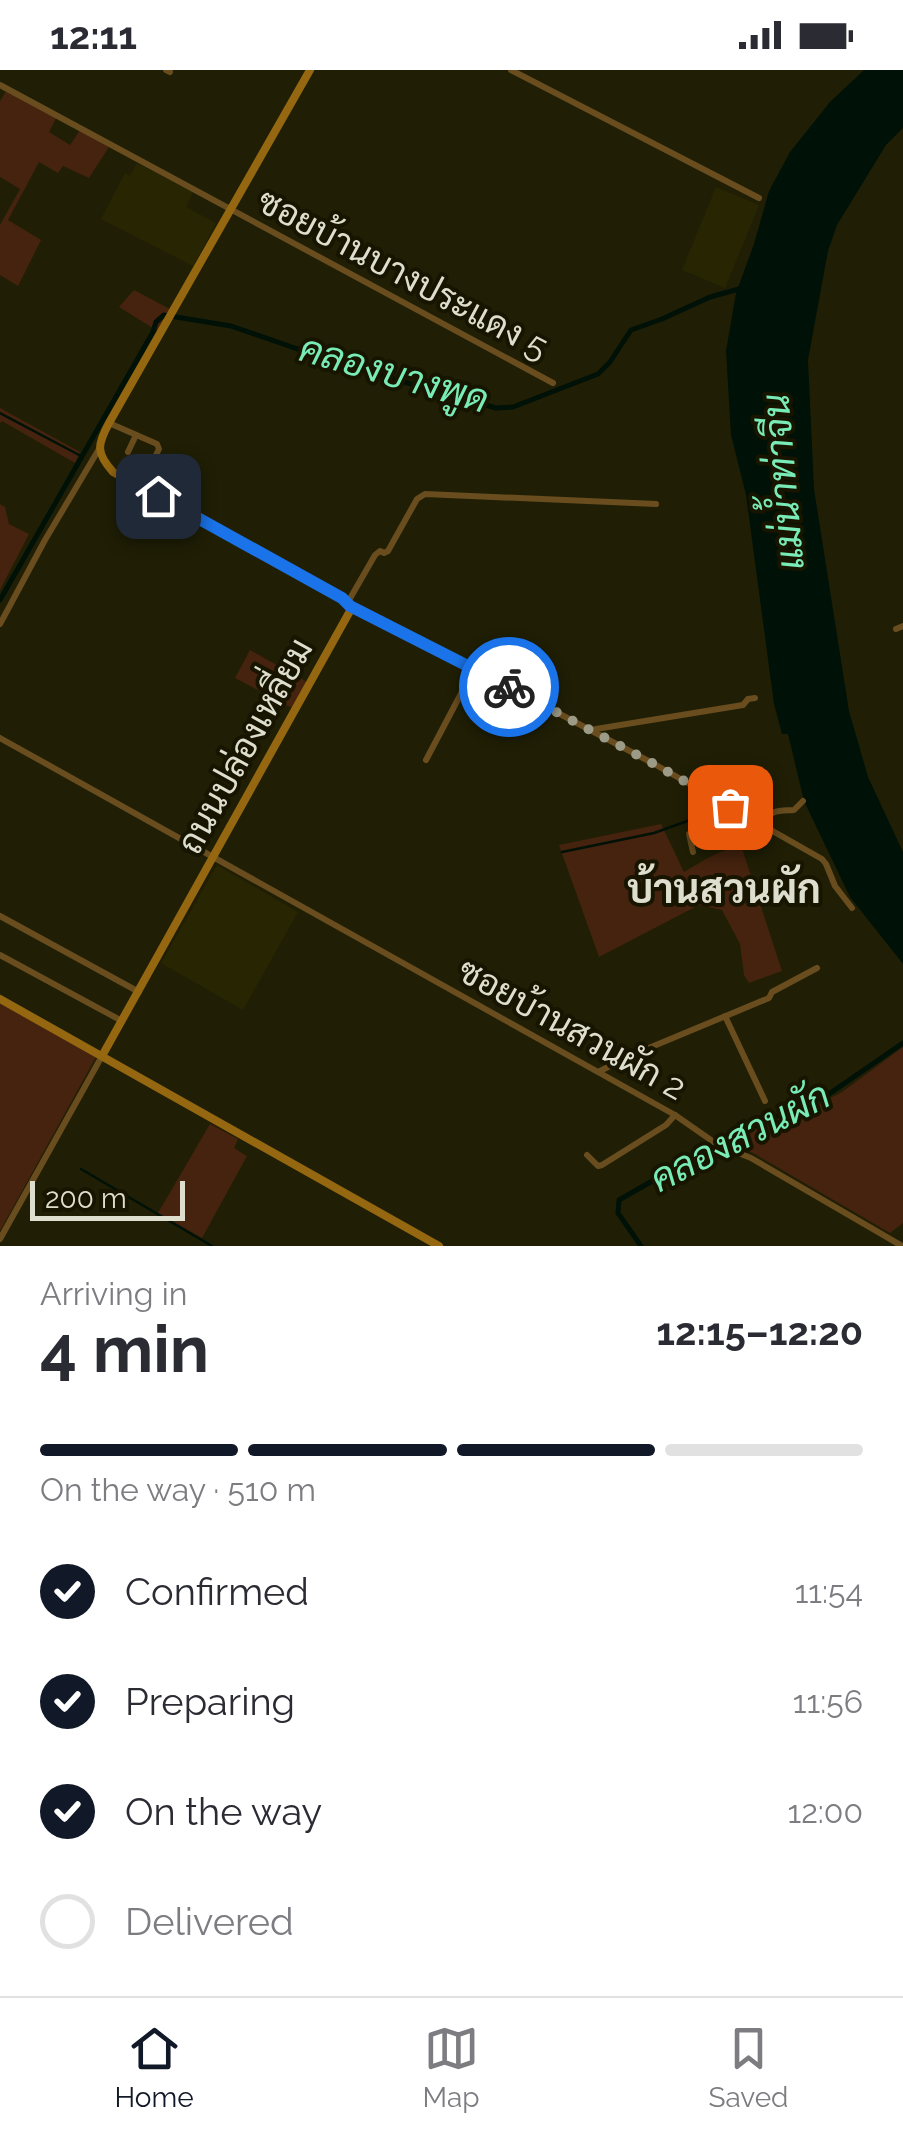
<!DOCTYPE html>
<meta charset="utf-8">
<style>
body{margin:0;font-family:Raleway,Sarabun,sans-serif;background:#f7f7f7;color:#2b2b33;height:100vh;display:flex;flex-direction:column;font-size:38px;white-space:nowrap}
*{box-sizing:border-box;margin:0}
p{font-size:32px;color:#7c7c81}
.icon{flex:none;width:55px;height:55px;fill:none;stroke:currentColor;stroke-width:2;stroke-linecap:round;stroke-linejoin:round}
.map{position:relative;height:1176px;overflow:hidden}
.sheet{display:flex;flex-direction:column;background:#fff;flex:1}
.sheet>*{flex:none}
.scale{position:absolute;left:30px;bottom:25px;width:155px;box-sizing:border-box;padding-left:10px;border:5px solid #dedece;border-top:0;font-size:28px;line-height:35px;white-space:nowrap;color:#dedece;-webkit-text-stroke:8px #171500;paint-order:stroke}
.pin{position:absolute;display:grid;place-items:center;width:85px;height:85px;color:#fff;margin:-42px;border-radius:20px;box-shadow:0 5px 15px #0006}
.courier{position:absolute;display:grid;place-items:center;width:100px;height:100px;margin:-50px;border:8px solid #1a73e8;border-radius:50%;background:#fff;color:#222;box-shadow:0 2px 12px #0007}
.head em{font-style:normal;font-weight:700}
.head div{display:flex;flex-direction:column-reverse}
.head{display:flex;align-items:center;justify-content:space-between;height:170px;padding:0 40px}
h1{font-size:65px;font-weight:700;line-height:75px}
.bar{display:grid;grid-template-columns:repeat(4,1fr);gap:15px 10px;align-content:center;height:120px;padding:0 40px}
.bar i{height:12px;border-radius:8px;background:#e1e1e2}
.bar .on{background:#111827}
.bar p{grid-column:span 4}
ol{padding:0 40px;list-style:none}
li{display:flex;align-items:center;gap:30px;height:110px}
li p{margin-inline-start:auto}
li .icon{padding:10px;border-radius:50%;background:#111827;color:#fff;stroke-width:4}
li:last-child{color:#7c7c81}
li i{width:55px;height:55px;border:5px solid #e1e1e2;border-radius:50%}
.status{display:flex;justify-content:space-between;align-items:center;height:70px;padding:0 50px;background:#fff;direction:ltr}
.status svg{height:28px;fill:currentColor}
.menu{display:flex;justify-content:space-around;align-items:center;height:140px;border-top:2px solid #e1e1e2;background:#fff;font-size:28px;color:#7c7c81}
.menu a{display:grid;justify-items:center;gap:5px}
.menu .on{color:#111827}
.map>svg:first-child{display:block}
.built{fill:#272502}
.green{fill:#45230e}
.water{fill:#001107}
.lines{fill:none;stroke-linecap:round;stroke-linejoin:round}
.stream{stroke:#001107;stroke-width:2.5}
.canal{stroke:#001107;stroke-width:5}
.street{stroke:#694d1f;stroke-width:6}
.secondary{stroke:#946710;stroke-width:8}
.done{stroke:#9c9b88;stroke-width:10;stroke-dasharray:0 18}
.route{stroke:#1a73e8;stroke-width:12}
.labels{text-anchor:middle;stroke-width:8;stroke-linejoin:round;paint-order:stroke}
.street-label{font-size:35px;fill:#dedece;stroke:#171500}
.water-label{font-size:38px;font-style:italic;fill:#79ebb6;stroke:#171500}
.quarter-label{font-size:40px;font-weight:bold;fill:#dedece;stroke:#171500}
</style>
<div class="status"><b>12:11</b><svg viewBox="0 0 49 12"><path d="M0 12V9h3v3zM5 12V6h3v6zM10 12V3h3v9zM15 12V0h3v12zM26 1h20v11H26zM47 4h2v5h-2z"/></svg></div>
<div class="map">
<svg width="903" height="1176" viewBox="0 0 903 1176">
<rect width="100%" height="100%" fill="#201f05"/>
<g class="built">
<path d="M 137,93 L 193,122 L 186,137 L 216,153 L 193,196 L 101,149 L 125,103 L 130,106 Z"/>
<path d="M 716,117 L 759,135 L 725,218 L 682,200 Z"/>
<path d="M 217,795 L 298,842 L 243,940 L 161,893 Z"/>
</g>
<g class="green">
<path d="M 6,21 L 56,48 L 49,62 L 70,75 L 80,60 L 109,77 L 89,108 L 63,96 L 58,103 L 39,92 L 8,150 L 41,170 L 18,216 L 0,205 L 0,155 L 20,119 L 0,107 L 0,31 Z"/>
<path d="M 134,220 L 170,239 L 159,259 L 156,260 L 119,237 Z"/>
<path d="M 0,338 L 80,382 L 75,393 L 2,351 L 0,353 Z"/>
<path d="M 0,434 L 5,437 L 9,454 L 29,464 L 0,520 Z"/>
<path d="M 250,580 L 307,612 L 292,638 L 235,608 Z"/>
<path d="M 661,754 L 684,802 C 702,792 721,777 742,778 L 782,901 L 749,913 L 744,905 L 740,874 L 722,840 L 699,835 L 599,887 L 559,775 Z"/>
<path d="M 0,933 L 96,987 L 0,1161 Z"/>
<path d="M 903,977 L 903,1153 L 890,1163 L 753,1083 L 730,1073 L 780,1047 L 803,1042 L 842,1022 Z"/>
<path d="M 210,1054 L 238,1069 L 234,1078 L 247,1086 L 202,1168 L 158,1143 Z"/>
</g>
<path class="water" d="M 864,0 L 903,0 L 903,58 L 886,75 L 837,155 L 828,181 L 808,290 L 814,419 L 849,641 L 868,707 L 903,782 L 903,894 L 850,827 L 804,731 L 788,664 L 782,664 L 774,634 L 746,425 L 731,365 L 726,281 L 736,223 L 754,174 L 769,121 L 790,82 L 830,32 Z"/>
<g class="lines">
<g class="stream">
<path d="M 0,343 L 81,386"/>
<path d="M 562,782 L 654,763 L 707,744 L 724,728"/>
<path d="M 81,1099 L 212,1176"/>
</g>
<g class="canal">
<path d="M 0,530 L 153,262 L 156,252 L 164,245 L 231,256 L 341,294 L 496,338 L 513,337 L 598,304 L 610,292 L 631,260 L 662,249 L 710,227 L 739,219"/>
<path d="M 641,1176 L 618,1143 L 619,1130 L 729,1067 L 829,1024 L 903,973"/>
</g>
<g class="street">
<path d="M 166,0 L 170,2"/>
<path d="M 511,0 L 759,128"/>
<path d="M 0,15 L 553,313"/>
<path d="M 109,353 L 157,374 L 159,379 L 152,393"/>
<path d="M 128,382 L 136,365"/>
<path d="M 348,532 L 375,485 L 380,481 L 384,483 L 388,481 L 417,429 L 425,424 L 656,434"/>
<path d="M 350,536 L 409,564 L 656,695 L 822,789 L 826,794 L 835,816 L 852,838"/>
<path d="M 0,554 L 45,470 L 99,379"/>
<path d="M 896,559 L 903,556"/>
<path d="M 590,660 L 743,635 L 748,629 L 755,628"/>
<path d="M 0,668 L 675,1045 L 718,1075 L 751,1088 L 902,1176"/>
<path d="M 426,690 L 474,599"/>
<path d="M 759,754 C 774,739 776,741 794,740 L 803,731"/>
<path d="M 693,782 L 689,764 L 719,748 L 730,737"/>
<path d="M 0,846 L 139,922"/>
<path d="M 0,885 L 122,951"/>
<path d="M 725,946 L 765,1031"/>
<path d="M 600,1001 L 632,985 L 769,928 L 772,922 L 817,898"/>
<path d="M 587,1085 L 598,1096 L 602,1095 L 666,1055 L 675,1045"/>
<path d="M 0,1169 L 102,986"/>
</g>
<g class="secondary">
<path d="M 0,929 L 439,1176"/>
<path d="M 102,986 L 350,541 L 350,536 L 342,528 L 113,402 C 96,383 97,375 109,353 L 310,0"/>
</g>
</g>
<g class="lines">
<path class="done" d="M 509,617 L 656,695 L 730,737"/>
<path class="route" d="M 158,426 L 342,528 L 350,536 L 509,617"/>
</g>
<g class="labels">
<g class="street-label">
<text transform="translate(403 204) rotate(28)" y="12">ซอยบ้านบางประแดง 5</text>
<text transform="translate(245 676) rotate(-61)" y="12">ถนนปล่องเหลี่ยม</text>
<text transform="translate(572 959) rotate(29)" y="12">ซอยบ้านสวนผัก 2</text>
</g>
<g class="water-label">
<text transform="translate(394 304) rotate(16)" y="13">คลองบางพูด</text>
<text transform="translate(783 412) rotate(-95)" y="13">แม่น้ำท่าจีน</text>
<text transform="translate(740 1067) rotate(-27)" y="13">คลองสวนผัก</text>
</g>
<g class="quarter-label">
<text x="724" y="833">บ้านสวนผัก</text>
</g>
</g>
</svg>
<div class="scale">200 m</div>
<div class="pin" style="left:730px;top:737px;background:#ea580c"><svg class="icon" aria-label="bag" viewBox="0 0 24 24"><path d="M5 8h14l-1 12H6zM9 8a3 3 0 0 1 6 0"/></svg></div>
<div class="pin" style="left:158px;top:426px;background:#1f2937"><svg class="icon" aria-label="home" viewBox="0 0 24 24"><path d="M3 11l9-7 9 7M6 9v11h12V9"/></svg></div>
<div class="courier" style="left:509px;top:617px"><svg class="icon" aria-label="bike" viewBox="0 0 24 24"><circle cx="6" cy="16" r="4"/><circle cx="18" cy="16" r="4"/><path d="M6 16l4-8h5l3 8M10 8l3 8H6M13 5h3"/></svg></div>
</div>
<section class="sheet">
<div class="head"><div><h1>4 min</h1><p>Arriving in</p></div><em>12:15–12:20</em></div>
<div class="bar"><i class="on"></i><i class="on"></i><i class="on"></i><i></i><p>On the way · 510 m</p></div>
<ol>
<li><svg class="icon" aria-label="check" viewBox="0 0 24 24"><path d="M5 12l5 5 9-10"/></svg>Confirmed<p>11:54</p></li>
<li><svg class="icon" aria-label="check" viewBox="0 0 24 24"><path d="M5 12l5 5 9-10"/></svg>Preparing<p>11:56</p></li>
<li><svg class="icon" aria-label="check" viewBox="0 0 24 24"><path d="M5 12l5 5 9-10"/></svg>On the way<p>12:00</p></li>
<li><i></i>Delivered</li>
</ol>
</section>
<nav class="menu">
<a class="on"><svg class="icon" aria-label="home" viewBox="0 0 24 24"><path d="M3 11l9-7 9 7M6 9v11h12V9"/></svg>Home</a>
<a><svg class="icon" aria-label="map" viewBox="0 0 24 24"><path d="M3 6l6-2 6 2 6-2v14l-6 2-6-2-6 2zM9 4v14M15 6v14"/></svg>Map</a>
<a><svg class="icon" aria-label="saved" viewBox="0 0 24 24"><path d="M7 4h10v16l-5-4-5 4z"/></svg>Saved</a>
</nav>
